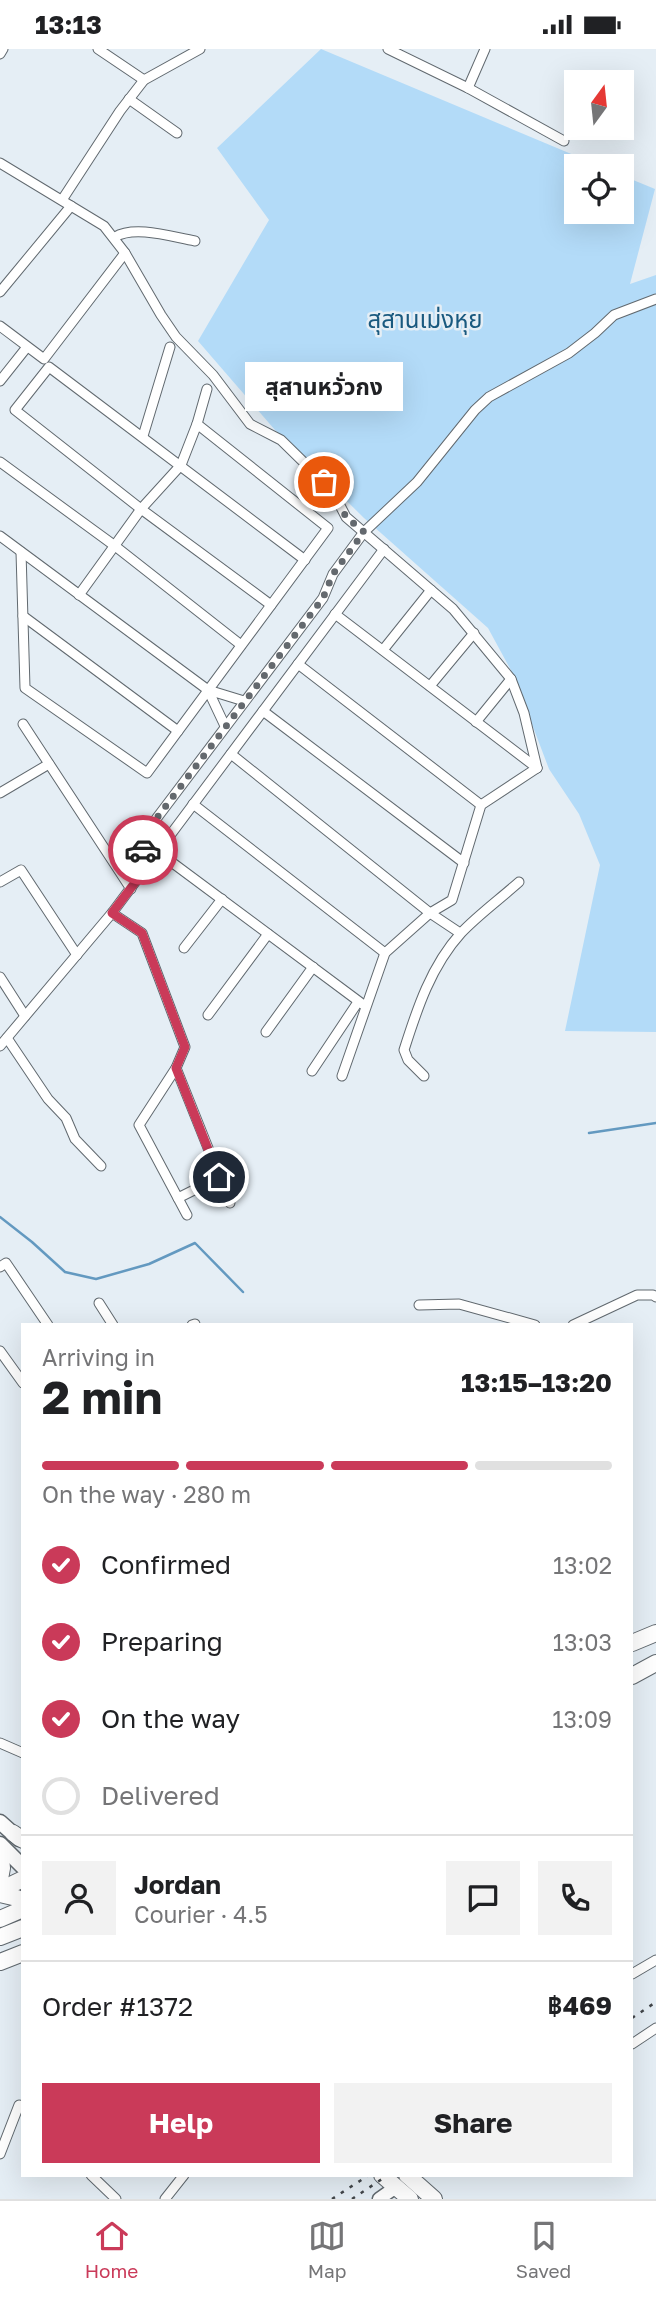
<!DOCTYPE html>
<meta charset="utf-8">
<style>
body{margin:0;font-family:"Golos Text","Noto Sans Thai",sans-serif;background:#f2f2f2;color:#202124;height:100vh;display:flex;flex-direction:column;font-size:26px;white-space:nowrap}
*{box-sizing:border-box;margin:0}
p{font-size:23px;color:#757577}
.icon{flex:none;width:38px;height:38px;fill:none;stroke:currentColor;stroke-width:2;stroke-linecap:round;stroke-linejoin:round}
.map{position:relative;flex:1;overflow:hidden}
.details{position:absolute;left:21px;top:1274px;width:612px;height:854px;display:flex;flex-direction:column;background:#fff;border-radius:0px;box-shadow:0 7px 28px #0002}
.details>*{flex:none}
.needle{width:46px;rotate:15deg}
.controls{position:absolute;left:564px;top:21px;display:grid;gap:14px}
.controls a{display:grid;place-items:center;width:70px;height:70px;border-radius:0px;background:#fff;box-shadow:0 7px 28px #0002;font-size:35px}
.pin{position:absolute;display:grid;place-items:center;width:60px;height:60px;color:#fff;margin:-30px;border:4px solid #fff;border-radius:50%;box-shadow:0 2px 7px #0007}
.courier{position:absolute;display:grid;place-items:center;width:70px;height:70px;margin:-35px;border:5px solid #ca3a59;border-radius:50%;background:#fff;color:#222;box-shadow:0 2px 9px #0007}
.bubble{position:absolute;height:49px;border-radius:0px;background:#fff;box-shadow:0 7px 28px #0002;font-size:23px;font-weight:700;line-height:49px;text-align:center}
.headline em{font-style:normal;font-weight:700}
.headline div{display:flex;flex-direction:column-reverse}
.headline{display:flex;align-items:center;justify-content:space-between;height:119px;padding:0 21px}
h1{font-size:46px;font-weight:700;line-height:52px}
.bar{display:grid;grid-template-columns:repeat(4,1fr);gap:10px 7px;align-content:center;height:84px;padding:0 21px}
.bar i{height:9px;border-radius:5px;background:#e0e0e0}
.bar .current{background:#ca3a59}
.bar p{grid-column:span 4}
.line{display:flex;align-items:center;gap:18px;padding:0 21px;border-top:2px solid #e0e0e0}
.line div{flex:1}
.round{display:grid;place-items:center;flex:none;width:74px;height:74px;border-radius:0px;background:#f2f2f2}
ol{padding:0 21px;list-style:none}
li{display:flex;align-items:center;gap:21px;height:77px}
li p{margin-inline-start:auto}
li .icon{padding:7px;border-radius:50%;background:#ca3a59;color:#fff;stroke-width:4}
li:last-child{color:#757577}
li i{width:38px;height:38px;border:4px solid #e0e0e0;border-radius:50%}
.cta{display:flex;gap:14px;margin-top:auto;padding:14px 21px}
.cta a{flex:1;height:80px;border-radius:0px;background:#ca3a59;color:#fff;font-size:28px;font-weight:700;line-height:80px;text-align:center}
.cta a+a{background:#f2f2f2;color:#202124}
.status{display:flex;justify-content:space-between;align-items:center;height:49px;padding:0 35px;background:#fff;direction:ltr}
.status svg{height:19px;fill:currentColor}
.menu{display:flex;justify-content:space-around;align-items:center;height:98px;border-top:2px solid #e0e0e0;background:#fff;font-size:19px;color:#757577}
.menu a{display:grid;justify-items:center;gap:4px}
.menu .current{color:#ca3a59}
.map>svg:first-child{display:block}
.green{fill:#b3dbf8}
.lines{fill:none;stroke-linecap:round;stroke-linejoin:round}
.stream{stroke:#6399c0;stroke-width:2.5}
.street-casing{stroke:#61696f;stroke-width:11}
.secondary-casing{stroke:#61696f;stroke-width:15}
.primary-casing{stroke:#61696f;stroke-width:17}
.highway-casing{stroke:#61696f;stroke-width:18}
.street{stroke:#fff;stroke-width:9}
.secondary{stroke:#fff;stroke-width:12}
.primary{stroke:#fff;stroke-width:14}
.highway{stroke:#fff;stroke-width:16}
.rail{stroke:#42464a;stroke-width:2.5;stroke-dasharray:3.5 7;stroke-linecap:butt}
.done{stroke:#64696e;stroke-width:7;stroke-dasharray:0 12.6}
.route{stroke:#ca3a59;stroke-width:9}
.labels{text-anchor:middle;stroke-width:5;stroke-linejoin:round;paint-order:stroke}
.park-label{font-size:24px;fill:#19597f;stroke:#e5eef5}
</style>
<div class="status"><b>13:13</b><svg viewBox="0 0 49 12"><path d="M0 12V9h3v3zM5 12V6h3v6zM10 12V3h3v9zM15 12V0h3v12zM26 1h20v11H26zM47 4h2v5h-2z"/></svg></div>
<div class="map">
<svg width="656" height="2150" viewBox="0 0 656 2150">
<rect width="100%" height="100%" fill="#e5eef5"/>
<path class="green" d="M 321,0 L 600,117 L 576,117 L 576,163 L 621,163 L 621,126 L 655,140 L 630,235 L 656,226 L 656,983 L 565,982 L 600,816 L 579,765 L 549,720 L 513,625 L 488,579 L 364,469 L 275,381 L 198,292 L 269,171 L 217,99 Z"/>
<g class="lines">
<g class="stream">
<path d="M 589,1084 L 656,1074"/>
<path d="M 0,1168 L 32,1193 L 65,1223 L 96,1230 L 149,1215 L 195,1194 L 243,1243"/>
</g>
<defs>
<g id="street">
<path d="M 98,0 L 144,31"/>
<path d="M 388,0 L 468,39 L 564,92"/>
<path d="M 0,5 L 3,0"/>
<path d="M 468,39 L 485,0"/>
<path d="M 129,50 L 177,84"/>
<path d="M 0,114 L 104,177 L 125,204 L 161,266 L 176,288 L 213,326 L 250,375 L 281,391 L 332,441 L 346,468 L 453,560 L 511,630 L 524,664 L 537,719"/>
<path d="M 62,151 L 120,62 L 144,31 L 200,0"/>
<path d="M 115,188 C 135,176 172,188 195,192"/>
<path d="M 0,243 L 71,157"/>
<path d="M 0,277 L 44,310 L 125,204"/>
<path d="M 0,332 L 27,298"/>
<path d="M 143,387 L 170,298"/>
<path d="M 0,413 L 115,497 L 241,596"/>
<path d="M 0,487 L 208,641"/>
<path d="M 21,503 L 25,639 L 147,724 L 328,479 L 197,375"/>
<path d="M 79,546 L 141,460 L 181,416 L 197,375 L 207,340"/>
<path d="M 271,556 L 141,460 L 15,361 L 49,318 L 305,511"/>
<path d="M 335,565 L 537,719"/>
<path d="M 23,567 L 178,682"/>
<path d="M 383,601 L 431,541"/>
<path d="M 298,615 L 481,756"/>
<path d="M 430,637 L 474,584"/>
<path d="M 263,662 L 464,814"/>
<path d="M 476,673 L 511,630"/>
<path d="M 23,675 L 131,840"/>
<path d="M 225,677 L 208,641 L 244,652"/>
<path d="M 231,705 L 430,864 L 460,884"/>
<path d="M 0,744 L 49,715"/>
<path d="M 193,755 L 385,904"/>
<path d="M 158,803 L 365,957"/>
<path d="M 137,831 L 147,782 L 323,549 L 333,525 L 364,483 L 417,433 L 475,361 L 489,348 L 569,304 L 595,284 L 614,266 L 656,250"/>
<path d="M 0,833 L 21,821 L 77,906"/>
<path d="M 112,864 L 142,884 L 185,998 L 176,1019 L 139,1076 L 187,1166"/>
<path d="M 184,899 L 222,850"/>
<path d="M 0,928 L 25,967"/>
<path d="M 208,966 L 268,885"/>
<path d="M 266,983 L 313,918"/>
<path d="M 7,989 L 48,1050 L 66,1069 L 75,1090 L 101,1117"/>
<path d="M 0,997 L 112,864 L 384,500"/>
<path d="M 176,1019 L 230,1154"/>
<path d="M 312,1022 L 358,953"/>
<path d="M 342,1027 L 385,904 L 430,864 L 452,851 L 481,756 L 537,719"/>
<path d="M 424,1027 L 408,1011 L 404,1001 C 417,960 431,917 461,884 C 478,866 500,850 519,833"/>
<path d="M 178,1149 L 220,1128"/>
<path d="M 0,1218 L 6,1214 L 48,1276"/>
<path d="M 99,1254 L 113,1276"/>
<path d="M 419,1256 L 459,1255 L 535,1276"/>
<path d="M 192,1276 L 195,1275"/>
<path d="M 573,1276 L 637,1246 L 653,1246 L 656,1248"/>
<path d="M 0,1302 L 23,1334"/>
<path d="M 0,1694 L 23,1704"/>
<path d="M 632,1925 L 656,1911"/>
<path d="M 632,1995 L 656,1979"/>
<path d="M 0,2105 L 19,2056 L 23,2059"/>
<path d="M 91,2126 L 116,2150"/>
<path d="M 165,2150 L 184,2126"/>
</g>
<path id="secondary" d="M 379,2150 L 396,2138"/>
<g id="primary">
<path d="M 0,1773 L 19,1790"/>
<path d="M 0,1795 L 23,1818"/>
</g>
<g id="highway">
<path d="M 632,1594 L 656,1584"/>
<path d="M 632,1627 L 656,1614"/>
<path d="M 13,1784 L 23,1791"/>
<path d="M 0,1799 L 2,1819 L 0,1830"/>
<path d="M 0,1841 L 23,1830"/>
<path d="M 0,1845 L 17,1849 L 23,1854"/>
<path d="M 0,1870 L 23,1860"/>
<path d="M 0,1888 L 23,1879"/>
<path d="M 0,1913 L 23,1904"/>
<path d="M 382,2126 L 410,2150"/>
<path d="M 407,2126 L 434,2150"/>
</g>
</defs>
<use href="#street" class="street-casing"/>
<use href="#secondary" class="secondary-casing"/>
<use href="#primary" class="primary-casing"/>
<use href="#highway" class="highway-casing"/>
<use href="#street" class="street"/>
<use href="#secondary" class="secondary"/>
<use href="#primary" class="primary"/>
<use href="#highway" class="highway"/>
<g class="rail">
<path d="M 632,1969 L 656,1953"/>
<path d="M 332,2150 L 369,2126"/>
<path d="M 352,2150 L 388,2126"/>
</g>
</g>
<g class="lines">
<path class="done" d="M 143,801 L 147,782 L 323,549 L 333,525 L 364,483 L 346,468 L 332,441 L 324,433"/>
<path class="route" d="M 143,801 L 137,831 L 112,864 L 142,884 L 185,998 L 176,1019 L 219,1128"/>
</g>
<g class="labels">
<g class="park-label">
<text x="425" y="279">สุสานเม่งหุย</text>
</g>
</g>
</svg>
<div class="controls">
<a><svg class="needle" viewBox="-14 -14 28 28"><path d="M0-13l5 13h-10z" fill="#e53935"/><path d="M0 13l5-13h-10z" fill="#757577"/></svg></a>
<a><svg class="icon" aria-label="locate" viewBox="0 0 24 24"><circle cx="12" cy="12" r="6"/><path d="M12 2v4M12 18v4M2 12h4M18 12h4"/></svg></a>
</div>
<div class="pin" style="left:324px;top:433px;background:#ea580c"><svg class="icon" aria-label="bag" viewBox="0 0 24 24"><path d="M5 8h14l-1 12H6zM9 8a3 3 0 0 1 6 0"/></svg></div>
<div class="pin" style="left:219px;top:1128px;background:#1f2937"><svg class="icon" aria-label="home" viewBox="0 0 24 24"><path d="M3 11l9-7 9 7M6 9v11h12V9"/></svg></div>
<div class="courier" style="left:143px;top:801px"><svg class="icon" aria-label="car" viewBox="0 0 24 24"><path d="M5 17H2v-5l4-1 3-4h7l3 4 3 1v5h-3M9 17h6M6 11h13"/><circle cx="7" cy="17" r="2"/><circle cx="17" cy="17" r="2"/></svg></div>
<div class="bubble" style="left:245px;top:313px;width:158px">สุสานหวั่วกง</div>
<section class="details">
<div class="headline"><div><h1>2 min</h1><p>Arriving in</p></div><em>13:15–13:20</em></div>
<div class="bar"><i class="current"></i><i class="current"></i><i class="current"></i><i></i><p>On the way · 280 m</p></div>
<ol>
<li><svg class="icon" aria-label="check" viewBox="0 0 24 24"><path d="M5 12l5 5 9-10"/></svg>Confirmed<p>13:02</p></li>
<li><svg class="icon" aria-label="check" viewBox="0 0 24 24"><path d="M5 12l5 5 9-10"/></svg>Preparing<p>13:03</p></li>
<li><svg class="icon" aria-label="check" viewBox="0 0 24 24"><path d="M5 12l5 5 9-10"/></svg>On the way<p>13:09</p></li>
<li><i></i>Delivered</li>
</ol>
<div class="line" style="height:126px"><a class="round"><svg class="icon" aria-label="person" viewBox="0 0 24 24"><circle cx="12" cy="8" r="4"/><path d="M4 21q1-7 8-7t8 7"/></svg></a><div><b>Jordan</b><p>Courier · 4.5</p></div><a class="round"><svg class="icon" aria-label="chat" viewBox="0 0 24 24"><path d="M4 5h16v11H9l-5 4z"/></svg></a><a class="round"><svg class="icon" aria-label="phone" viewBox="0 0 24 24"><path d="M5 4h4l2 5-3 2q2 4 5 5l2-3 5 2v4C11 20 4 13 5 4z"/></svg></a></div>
<div class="line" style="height:91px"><div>Order #1372</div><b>฿469</b></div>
<div class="cta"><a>Help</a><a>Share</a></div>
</section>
</div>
<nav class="menu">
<a class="current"><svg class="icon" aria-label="home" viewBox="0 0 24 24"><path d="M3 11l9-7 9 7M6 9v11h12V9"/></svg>Home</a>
<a><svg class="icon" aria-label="map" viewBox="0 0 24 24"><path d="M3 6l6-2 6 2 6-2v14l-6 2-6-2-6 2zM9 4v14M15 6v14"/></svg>Map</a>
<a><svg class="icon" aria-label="saved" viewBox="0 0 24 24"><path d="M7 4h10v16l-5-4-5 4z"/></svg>Saved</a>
</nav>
